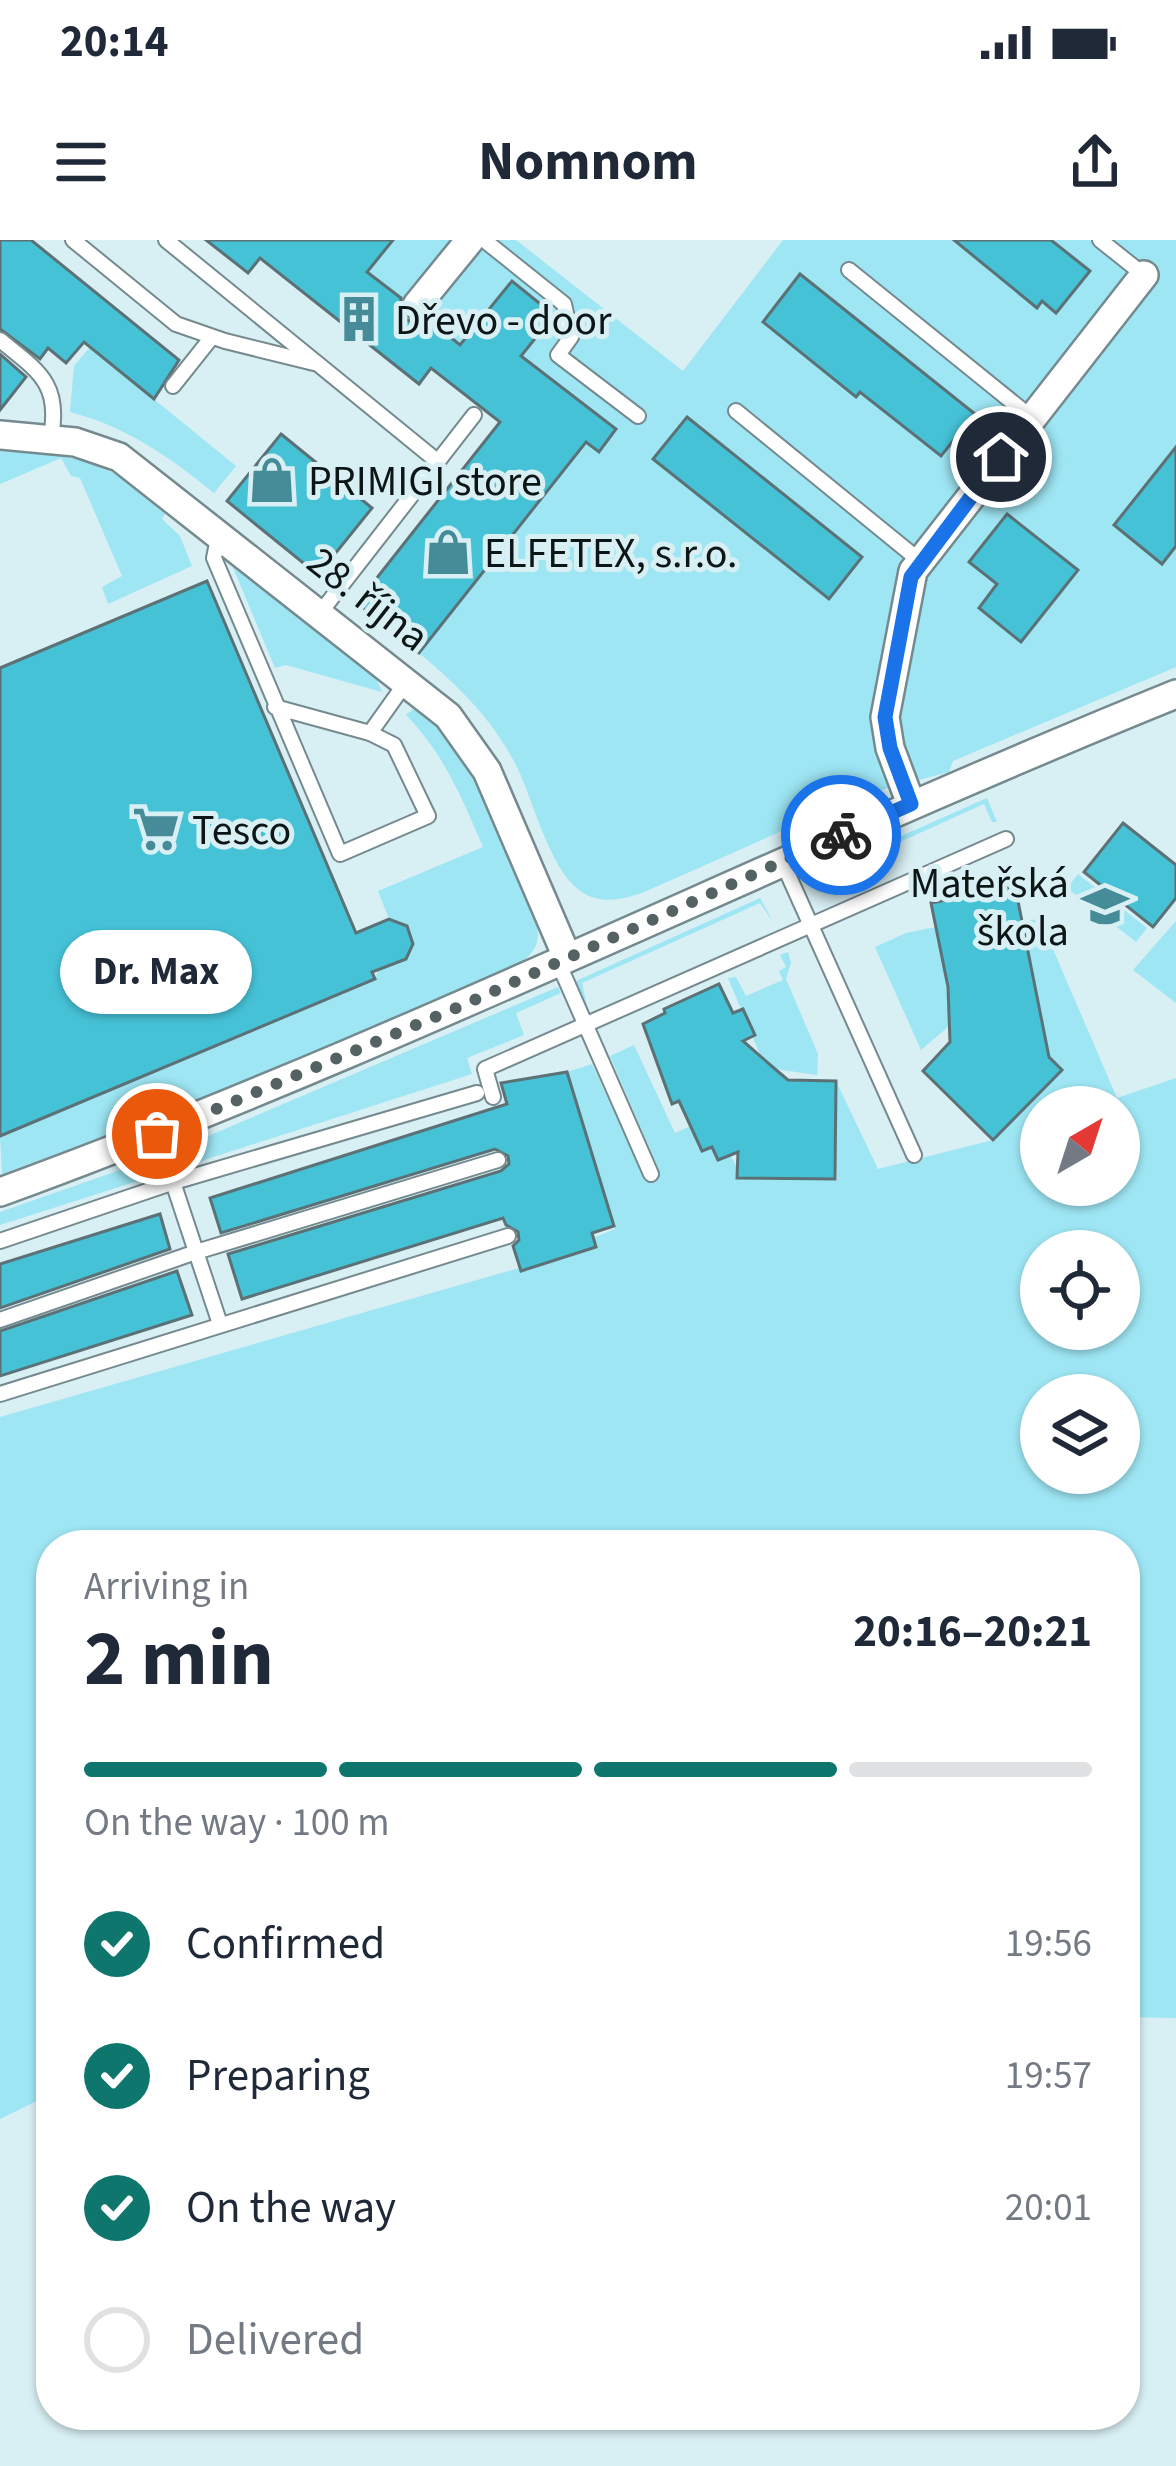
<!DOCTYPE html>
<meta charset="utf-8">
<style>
body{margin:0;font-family:"Source Sans 3",sans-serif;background:#f6f6f7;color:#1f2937;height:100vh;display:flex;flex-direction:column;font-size:45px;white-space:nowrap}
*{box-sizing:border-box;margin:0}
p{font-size:39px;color:#747a83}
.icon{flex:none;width:66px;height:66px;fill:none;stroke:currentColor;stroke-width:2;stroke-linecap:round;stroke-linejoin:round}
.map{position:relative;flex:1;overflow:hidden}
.details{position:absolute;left:36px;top:1290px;width:1104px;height:900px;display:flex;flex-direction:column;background:#fff;border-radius:48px;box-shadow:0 3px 9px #0004}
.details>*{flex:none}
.needle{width:78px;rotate:39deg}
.fabs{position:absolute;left:1020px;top:846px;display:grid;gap:24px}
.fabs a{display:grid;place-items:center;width:120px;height:120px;border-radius:50%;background:#fff;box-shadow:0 3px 9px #0004;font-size:60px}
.pin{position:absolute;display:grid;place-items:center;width:102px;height:102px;color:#fff;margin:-51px;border:6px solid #fff;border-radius:50%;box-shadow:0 3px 12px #0007}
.courier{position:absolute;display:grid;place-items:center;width:120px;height:120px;margin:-60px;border:9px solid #1a73e8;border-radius:50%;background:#fff;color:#222;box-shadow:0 3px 15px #0007}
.bubble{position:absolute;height:84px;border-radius:42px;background:#fff;box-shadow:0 3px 9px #0004;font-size:39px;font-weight:700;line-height:84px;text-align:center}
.head em{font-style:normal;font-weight:700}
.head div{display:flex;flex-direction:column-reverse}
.head{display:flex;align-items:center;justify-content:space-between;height:204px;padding:0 48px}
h1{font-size:78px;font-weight:700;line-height:90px}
.bar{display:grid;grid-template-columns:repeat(4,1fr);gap:18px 12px;align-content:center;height:144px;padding:0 48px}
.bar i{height:15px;border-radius:9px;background:#e0e1e3}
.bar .current{background:#0f766e}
.bar p{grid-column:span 4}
ol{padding:0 48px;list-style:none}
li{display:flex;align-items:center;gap:36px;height:132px}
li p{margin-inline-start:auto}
li .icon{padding:12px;border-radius:50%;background:#0f766e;color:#fff;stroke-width:4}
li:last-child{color:#747a83}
li i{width:66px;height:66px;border:6px solid #e0e1e3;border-radius:50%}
.status{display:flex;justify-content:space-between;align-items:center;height:84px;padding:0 60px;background:#fff;direction:ltr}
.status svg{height:33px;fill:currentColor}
header{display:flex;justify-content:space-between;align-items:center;height:156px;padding:0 48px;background:#fff;font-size:54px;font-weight:700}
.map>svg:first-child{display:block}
.green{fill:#9ee6f4;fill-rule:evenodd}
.building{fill:#46c2d7;stroke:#5c7175;stroke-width:3}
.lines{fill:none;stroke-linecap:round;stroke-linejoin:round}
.lane-casing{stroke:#758a8f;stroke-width:18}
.street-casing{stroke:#758a8f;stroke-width:32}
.lane{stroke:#fff;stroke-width:14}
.street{stroke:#fff;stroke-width:27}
.done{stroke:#546264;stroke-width:12;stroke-dasharray:0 21.6}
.route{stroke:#1a73e8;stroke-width:15}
.labels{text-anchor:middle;stroke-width:10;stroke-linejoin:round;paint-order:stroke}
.poi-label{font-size:42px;fill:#0d1617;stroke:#d8eff4;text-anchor:start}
.street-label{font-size:42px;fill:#0d1617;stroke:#d8eff4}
</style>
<div class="status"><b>20:14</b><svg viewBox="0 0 49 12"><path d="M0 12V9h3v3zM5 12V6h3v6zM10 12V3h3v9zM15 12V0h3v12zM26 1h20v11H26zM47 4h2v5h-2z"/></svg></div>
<header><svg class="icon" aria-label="menu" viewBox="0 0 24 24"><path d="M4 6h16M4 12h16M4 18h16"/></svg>Nomnom<svg class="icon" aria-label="share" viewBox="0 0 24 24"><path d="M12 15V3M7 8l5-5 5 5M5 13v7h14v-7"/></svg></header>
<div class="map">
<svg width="1176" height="2226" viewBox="0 0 1176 2226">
<rect width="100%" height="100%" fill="#d8eff4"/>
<g class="green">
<path d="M 284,0 L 451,0 L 404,60 L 369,34 Z"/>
<path d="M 486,0 L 516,0 L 683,131 L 783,0 L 1176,0 L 1176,427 L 953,521 L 949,532 L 863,555 L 642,653 C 620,660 599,665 579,650 C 549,628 533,559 516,525 C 492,479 459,446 419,413 L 585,203 L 425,77 Z"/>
<path d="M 90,107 L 236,226 L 214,253 C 168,216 127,187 70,172 L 74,126 Z"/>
<path d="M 0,211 C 77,214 108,221 167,271 L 162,279 L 180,296 L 192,326 L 108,364 L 102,347 L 122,336 L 80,238 L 71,236 L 61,218 L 0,244 Z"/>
<path d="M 232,325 L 361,423 L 375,436 L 382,452 L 286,425 L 275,428 Z"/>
<path d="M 416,467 C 481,523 505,610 537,687 C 540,702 535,711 523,721 C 353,798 178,870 2,934 L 0,896 L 375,739 L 381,723 L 388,726 L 406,719 L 413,704 L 407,687 L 389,679 L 378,651 L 483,607 C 462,558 444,514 406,475 Z"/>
<path d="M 987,558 L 997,582 L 992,582 L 984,564 L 831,633 L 838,651 L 835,656 L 825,634 L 827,629 Z"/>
<path d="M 1078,634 L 1147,688 L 1136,702 L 1067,648 Z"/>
<path d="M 760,658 L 774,683 L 760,663 L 582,743 L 587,766 L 576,741 Z"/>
<path d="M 1040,679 L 1117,858 L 1176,838 L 1176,1778 L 1125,1777 L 1125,1305 L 51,1305 L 51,1854 L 0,1879 L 0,1177 L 519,1028 L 615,989 L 567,832 L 592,824 L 644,938 L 659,930 L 610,816 L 634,805 L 675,893 L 691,886 L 702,911 L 712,907 L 719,920 L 730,915 L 737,927 L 737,938 L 837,940 L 836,841 L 878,929 L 993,900 L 1061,830 L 1049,817 L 1022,681 ZM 1041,867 L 1119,867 L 1119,945 L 1041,945 ZM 1041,1011 L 1119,1011 L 1119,1089 L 1041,1089 ZM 1041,1155 L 1119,1155 L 1119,1233 L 1041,1233 Z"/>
<path d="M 1176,681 L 1176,763 L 1133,730 Z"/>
<path d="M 936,687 L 952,768 L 949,786 L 921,810 L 875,707 L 906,693 Z"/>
<path d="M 788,712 L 791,723 L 786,739 L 818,814 L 817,835 L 775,829 L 761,817 L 728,738 L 736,737 L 746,756 L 783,740 L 779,731 L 786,727 L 780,715 Z"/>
<path d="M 558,747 L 561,753 L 516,773 L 524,795 L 467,818 L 472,834 L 198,922 L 189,920 L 180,908 Z"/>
<path d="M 140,923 L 146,934 L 141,940 L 0,985 L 0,972 Z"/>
</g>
<g class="building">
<path d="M 0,0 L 31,0 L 179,120 L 154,159 L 84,102 L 66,123 L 48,108 L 40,119 L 0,89 Z"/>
<path d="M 206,0 L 393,0 L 367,32 L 401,58 L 400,70 L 407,80 L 415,83 L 428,79 L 460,105 L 512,41 L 554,75 L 521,116 L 616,189 L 599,212 L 586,202 L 419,413 L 357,363 L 500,182 L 431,128 L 419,144 L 260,18 L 248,33 Z"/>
<path d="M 954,0 L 1051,0 L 1090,31 L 1056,73 L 1042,61 L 1037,68 Z"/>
<path d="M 800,34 L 975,174 L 941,216 L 860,152 L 856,157 L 763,82 Z"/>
<path d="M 0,114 L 26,137 L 0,170 Z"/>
<path d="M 687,177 L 862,317 L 829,359 L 653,219 Z"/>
<path d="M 281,194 L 372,268 L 318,335 L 227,261 Z"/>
<path d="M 1176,207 L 1176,306 L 1162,324 L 1114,285 Z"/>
<path d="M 1007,274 L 1078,330 L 1021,402 L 979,368 L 997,344 L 969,322 Z"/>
<path d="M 207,341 L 356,693 L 389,679 L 407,686 L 413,704 L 406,719 L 372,732 L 375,739 L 0,896 L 0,428 Z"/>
<path d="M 1123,583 L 1176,625 L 1176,658 L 1153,687 L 1084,632 Z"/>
<path d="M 1015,646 L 1049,817 L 1062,830 L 993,900 L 923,831 L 950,802 L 948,747 L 931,663 Z"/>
<path d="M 719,744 L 733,773 L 743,769 L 755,795 L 743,801 L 775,829 L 788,840 L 836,841 L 835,939 L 737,938 L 738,912 L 718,920 L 712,907 L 702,911 L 679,861 L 672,864 L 643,784 L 665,773 L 664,769 Z"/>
<path d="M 567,832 L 614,986 L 592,993 L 596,1007 L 521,1031 L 513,1006 L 519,1000 L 518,992 L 506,985 L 503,978 L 242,1059 L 228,1014 L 501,931 L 509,924 L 508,916 L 495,909 L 221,993 L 210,958 L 507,864 L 501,843 Z"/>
<path d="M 160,974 L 170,1009 L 0,1068 L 0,1024 Z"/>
<path d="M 177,1031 L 192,1075 L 0,1136 L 0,1091 Z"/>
</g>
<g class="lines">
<defs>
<g id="lane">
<path d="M 73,0 L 176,84 L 225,101 L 314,123"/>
<path d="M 166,0 L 437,221"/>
<path d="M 484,0 L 564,64 L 571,97 L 558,115 L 638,176"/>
<path d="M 1100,0 L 1144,35"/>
<path d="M 849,30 L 1032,178"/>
<path d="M 0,100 C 38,131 61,143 51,197"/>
<path d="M 173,146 L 212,97"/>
<path d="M 736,171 L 920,321"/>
<path d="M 219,293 L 214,318 L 340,614 L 428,576 L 394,505 L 370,493 L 275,467"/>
<path d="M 320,373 L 474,175"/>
<path d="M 370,493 L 407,441"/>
<path d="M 782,621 L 914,915"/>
<path d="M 558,722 L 651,934"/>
<path d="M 493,857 L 485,829 L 1006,599"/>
<path d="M 157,894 L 220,1084"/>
<path d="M 0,1001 L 174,942 L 477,853"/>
<path d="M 0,1080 L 196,1012 L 498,920"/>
<path d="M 0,1154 L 508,996"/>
</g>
<g id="street">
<path d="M 417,65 L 470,0"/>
<path d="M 0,195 L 75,202 L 119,217 L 448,476 L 487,531 L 567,717"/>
<path d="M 911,564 L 890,508 L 885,477 L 913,331 L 1144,35"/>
<path d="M 0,952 C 400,806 781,614 1176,454"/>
</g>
</defs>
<use href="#lane" class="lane-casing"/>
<use href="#street" class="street-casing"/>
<use href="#lane" class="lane"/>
<use href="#street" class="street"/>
</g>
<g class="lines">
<path class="done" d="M 157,894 L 461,766 L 841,595"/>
<path class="route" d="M 841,595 L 911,564 L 890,508 L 885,477 L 911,337 L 1001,217"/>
</g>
<defs>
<symbol id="building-bare" viewBox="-9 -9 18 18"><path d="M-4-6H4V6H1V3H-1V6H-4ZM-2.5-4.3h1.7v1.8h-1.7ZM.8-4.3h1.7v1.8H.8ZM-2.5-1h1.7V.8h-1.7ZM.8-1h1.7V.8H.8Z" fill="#468b98" stroke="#d8eff4" stroke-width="2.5" paint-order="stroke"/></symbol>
<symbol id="shop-bare" viewBox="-9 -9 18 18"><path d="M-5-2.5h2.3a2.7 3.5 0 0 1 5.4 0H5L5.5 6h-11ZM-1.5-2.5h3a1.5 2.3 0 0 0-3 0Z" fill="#468b98" stroke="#d8eff4" stroke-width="2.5" paint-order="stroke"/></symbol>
<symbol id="supermarket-bare" viewBox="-9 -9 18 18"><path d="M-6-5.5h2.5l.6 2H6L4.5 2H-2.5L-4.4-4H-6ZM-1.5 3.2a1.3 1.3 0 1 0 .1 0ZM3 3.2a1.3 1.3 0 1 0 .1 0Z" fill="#468b98" stroke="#d8eff4" stroke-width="2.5" paint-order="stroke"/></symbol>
<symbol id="school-bare" viewBox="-9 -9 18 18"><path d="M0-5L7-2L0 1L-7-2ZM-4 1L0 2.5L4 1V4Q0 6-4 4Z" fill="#468b98" stroke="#d8eff4" stroke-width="2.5" paint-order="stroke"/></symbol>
</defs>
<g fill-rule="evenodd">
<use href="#building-bare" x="326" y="46" width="66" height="66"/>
<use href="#shop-bare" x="239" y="207" width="66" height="66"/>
<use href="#shop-bare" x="415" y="279" width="66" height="66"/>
<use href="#supermarket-bare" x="123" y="556" width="66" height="66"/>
<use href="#school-bare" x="1072" y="633" width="66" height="66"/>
</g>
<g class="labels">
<g class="poi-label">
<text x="395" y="94">Dřevo - door</text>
<text x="308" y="255">PRIMIGI store</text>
<text x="484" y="327">ELFETEX, s.r.o.</text>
<text x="192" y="604">Tesco</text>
<text x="1069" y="657" text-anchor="end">Mateřská<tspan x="1069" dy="48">škola</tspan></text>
</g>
<g class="street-label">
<text transform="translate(369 358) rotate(38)" y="15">28. října</text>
</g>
</g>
</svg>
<div class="fabs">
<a><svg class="needle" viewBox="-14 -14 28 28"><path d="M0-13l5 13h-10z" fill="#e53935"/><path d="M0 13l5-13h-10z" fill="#747a83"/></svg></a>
<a><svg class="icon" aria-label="locate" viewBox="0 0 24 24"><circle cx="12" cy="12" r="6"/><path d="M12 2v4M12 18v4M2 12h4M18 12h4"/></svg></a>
<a><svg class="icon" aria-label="layers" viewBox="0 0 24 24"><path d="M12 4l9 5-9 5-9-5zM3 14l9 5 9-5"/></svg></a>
</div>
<div class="pin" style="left:157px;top:894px;background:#ea580c"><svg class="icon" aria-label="bag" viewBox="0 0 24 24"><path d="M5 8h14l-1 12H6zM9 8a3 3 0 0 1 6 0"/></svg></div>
<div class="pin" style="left:1001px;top:217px;background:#1f2937"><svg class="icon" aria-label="home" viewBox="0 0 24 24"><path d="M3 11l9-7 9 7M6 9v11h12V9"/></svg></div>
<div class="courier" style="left:841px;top:595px"><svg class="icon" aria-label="bike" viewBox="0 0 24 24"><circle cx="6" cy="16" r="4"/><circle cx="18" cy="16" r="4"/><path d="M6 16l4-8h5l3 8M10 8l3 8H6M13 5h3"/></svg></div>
<div class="bubble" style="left:60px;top:690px;width:192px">Dr. Max</div>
<section class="details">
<div class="head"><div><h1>2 min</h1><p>Arriving in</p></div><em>20:16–20:21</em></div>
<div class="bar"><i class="current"></i><i class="current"></i><i class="current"></i><i></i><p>On the way · 100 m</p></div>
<ol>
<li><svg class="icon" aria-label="check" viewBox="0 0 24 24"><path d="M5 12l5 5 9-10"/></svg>Confirmed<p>19:56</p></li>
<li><svg class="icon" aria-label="check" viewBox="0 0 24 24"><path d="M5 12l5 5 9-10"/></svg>Preparing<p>19:57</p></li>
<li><svg class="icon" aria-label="check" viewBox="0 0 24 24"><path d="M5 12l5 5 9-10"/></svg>On the way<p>20:01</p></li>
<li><i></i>Delivered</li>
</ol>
</section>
</div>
